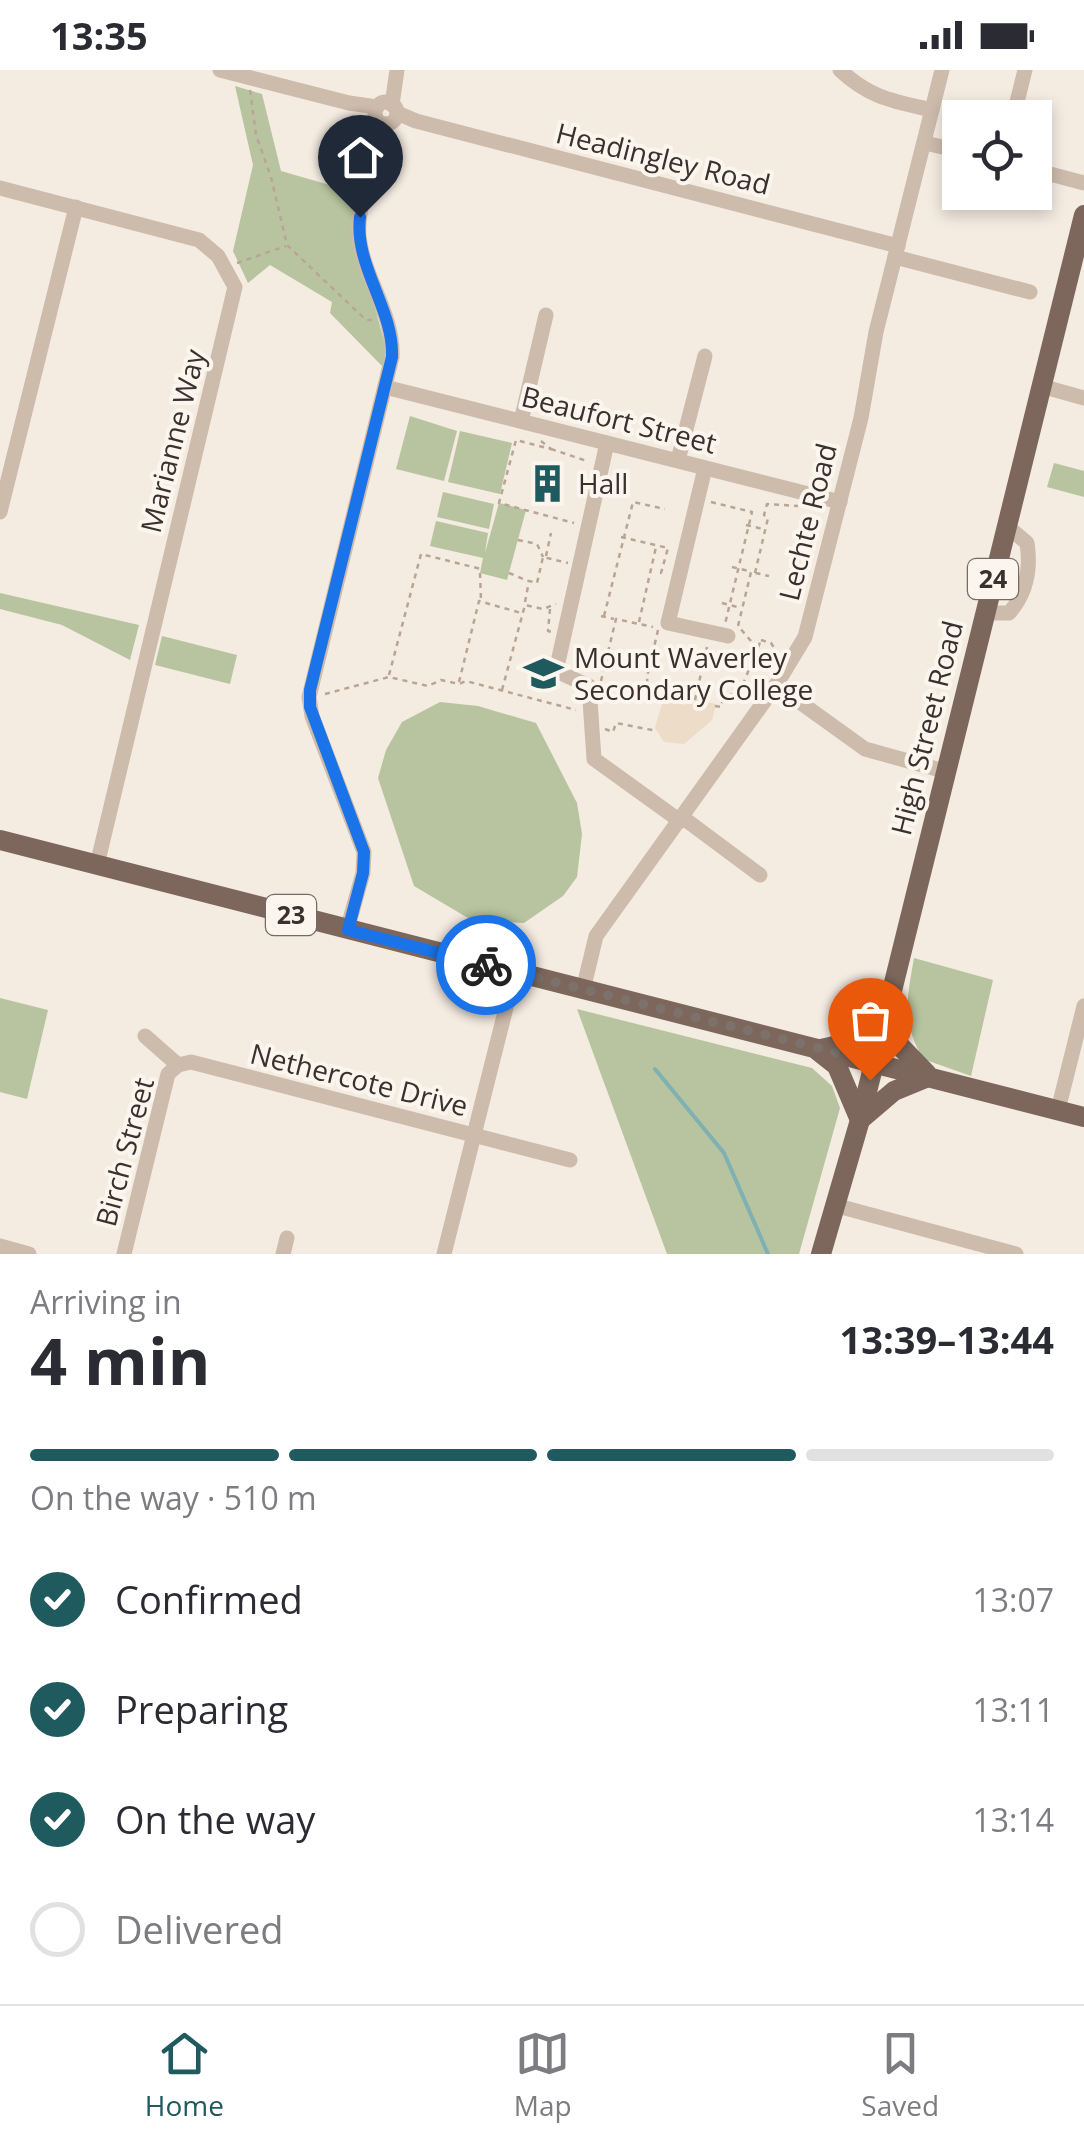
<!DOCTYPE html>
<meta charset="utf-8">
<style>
body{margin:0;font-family:"Open Sans",sans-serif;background:#f7f7f7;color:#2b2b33;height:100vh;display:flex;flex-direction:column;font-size:38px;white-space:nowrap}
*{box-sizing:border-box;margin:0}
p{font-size:32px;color:#7c7c81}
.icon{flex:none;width:55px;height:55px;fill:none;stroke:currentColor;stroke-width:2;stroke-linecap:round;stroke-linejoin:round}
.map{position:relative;height:1184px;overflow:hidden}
.side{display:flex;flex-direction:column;background:#fff;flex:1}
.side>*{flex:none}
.fabs{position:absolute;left:942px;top:30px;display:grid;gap:20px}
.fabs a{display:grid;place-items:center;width:110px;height:110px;border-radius:0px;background:#fff;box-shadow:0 5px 15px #0003;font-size:50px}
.pin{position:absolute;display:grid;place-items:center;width:85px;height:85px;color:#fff;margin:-102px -42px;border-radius:50% 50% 50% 0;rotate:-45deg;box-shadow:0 0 10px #0007}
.pin .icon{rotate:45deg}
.courier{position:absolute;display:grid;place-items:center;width:100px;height:100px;margin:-50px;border:8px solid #1a73e8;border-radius:50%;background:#fff;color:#222;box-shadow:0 2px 12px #0007}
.overview em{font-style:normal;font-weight:700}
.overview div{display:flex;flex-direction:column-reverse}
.overview{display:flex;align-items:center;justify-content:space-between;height:170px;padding:0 30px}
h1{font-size:65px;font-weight:700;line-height:75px}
.bar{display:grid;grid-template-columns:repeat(4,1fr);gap:15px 10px;align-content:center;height:120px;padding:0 30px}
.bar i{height:12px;border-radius:8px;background:#e1e1e2}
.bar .selected{background:#1f5a5e}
.bar p{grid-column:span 4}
ol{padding:0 30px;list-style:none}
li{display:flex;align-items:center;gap:30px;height:110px}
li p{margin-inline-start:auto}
li .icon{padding:10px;border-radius:50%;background:#1f5a5e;color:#fff;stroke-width:4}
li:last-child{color:#7c7c81}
li i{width:55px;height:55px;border:5px solid #e1e1e2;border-radius:50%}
.status{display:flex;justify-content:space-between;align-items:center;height:70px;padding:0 50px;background:#fff;direction:ltr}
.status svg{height:28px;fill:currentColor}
.dock{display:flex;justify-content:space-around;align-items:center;height:140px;border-top:2px solid #e1e1e2;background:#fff;font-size:28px;color:#7c7c81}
.dock a{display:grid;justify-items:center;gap:5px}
.dock .selected{color:#1f5a5e}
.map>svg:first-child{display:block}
.green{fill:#b8c4a0}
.plaza{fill:#ecdcc8}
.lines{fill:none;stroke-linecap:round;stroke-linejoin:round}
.stream{stroke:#7fb0b2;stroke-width:4}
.path{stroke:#b9a596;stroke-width:2.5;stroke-dasharray:5 5;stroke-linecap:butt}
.minor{stroke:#cdbbac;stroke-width:15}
.major{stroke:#7d675c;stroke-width:20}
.done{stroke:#7c716b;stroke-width:10;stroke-dasharray:0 18}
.route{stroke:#1a73e8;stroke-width:12}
.labels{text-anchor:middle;stroke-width:8;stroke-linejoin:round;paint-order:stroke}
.shield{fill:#fbf5ee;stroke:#756b66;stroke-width:2.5}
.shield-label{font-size:25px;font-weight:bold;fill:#3b302b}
.street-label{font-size:28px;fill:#3b302b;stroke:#fbf5ee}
.poi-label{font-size:28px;fill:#3b302b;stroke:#fbf5ee;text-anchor:start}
</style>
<div class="status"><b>13:35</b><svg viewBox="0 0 49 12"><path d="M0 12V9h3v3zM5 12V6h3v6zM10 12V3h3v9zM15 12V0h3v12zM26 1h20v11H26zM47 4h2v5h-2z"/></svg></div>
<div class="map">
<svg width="1084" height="1184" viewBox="0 0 1084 1184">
<rect width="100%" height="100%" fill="#f4ebe1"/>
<g class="green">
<path d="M 235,16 L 262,24 L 281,101 L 361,124 L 353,158 L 387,282 L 384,298 L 330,243 L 332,232 L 270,195 L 248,213 L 233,181 L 253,95 Z"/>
<path d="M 410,346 L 457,361 L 444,411 L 396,399 Z"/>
<path d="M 460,361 L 512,373 L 500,424 L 448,412 Z"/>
<path d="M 1054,393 L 1084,401 L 1084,427 L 1047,417 Z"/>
<path d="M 443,422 L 494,434 L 489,459 L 437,447 Z"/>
<path d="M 499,433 L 526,440 L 507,510 L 480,503 L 483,488 L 430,476 L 436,451 L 488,463 L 485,483 Z"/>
<path d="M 0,523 L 139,555 L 130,590 L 62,555 L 0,539 Z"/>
<path d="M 162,566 L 237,585 L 230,614 L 155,595 Z"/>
<path d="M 440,632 L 478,636 L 536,653 L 577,733 L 582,764 L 577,807 L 563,826 L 524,853 L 473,851 L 414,816 L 378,708 L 386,680 L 402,652 Z"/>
<path d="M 914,888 L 993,910 L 971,1006 L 923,989 C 901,950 907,929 914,888 Z"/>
<path d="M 0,928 L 48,940 L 27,1029 L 0,1022 Z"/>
<path d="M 577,939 L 812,998 L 832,1016 L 840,1038 L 799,1184 L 667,1184 Z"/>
</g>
<path class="plaza" d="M 688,628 L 716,634 L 712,650 L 684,674 L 664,672 L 655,658 L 663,630 L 686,635 Z"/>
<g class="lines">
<path class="stream" d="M 655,999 L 724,1083 L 768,1184"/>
<g class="path">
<path d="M 250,20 L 256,65 L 271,107 L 287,175 L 366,250 L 374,250"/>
<path d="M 237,193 L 286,176"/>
<path d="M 541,371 L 551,379 L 516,370 L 499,433 L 574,453"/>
<path d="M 551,379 L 587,391"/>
<path d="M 711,432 L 752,442 L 725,554"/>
<path d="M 746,455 L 763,459"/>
<path d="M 621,467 L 668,478 L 661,503 L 665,505"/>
<path d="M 518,470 L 537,474 L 543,487"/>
<path d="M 546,486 L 551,463"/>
<path d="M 732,497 L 749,501"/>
<path d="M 480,503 L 481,530"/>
<path d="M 509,503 L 528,511"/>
<path d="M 755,503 L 768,448 L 764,445 L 767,434 L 798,436"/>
<path d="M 525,532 L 529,511 L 537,513 L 543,487 L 568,493"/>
<path d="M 722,533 L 741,538"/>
<path d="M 550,539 L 548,561 L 552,562"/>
<path d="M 601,546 L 614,549"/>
<path d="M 604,546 L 633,432 L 665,439"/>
<path d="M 639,552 L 656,477"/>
<path d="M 658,560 L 647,607 L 648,625 L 663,630"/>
<path d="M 761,570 L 771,573 L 777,582"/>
<path d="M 751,571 L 738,556 L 751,502 L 769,506"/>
<path d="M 389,605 L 421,484 L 481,499"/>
<path d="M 601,611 L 616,549 L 653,557"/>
<path d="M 459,612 L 479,531 L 521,543"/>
<path d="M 502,620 L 525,535 L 543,539 L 556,534"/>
<path d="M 325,624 L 389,607 L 428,616 L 441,610 L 459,614 L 466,611 L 576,640"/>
<path d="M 695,630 L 707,577"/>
<path d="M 715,636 L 721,637 L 723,629 L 741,619 L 761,570"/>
<path d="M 605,659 L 613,662 L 616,653 L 657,661"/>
</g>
<g class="minor">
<path d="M 220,0 L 349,33 L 377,37"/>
<path d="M 840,0 C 870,28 893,31 932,40"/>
<circle cx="386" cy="43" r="11"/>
<path d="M 392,35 L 397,0"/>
<path d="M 397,43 L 416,51 L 898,176"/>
<path d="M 1013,48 L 1025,0"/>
<path d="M 925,73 L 960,81"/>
<path d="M 1035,100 L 1084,113"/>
<path d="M 0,118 L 199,170 L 218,186 L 235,217 L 97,795"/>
<path d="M 895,187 L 1030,222"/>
<path d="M 1041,316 L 1084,328"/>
<path d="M 385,317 L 840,432"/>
<path d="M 521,351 L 546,245"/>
<path d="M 607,373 L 556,601 L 589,616 L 594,689 L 680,751"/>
<path d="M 678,390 L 705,286"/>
<path d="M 705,398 L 668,553 L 728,566"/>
<path d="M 0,442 L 76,137"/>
<path d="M 984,543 L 1009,543 C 1026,524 1031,499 1027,473 L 1007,456"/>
<path d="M 776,615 L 865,679 L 944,701"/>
<path d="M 682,747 L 760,805"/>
<path d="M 347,860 L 363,803 L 364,782 L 312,646 L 309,627 L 392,287 C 394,245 364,208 359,167 C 356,136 376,83 388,54"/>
<path d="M 583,920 L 596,866 L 776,615 L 805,567 L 861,348 L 876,262 L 942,0"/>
<path d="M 145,966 L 178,995"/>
<path d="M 178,995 L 191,992 L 570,1090"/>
<path d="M 1058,1040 L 1084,936"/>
<path d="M 834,1135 L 1016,1184"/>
<path d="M 0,1176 L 29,1184"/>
<path d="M 124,1184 L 168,1004 L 178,995"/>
<path d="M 283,1184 L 287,1168"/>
<path d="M 444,1184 L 515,902"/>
</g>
<g class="major">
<path d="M 0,770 L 1084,1047"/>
<path d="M 888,936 L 899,975 L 927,1004"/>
<path d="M 821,979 C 850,975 867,957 886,936"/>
<path d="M 818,981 L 837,996 L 860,1050"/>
<path d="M 860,1050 L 894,1021 L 928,1007"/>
<path d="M 821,1184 L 860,1050 L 1084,145"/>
</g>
</g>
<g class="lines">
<path class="done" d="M 486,895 L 874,992 L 870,1010"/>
<path class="route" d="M 360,147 C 354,196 394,239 392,287 L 310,620 L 310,637 L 364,782 L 363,803 L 348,860 L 486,895"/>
</g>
<defs>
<symbol id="building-bare" viewBox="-9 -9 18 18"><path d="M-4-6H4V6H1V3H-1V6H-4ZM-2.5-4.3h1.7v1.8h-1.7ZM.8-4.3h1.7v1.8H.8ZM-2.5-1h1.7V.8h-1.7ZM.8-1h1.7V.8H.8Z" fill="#1f5a5e" stroke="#fbf5ee" stroke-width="2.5" paint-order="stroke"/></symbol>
<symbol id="school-bare" viewBox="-9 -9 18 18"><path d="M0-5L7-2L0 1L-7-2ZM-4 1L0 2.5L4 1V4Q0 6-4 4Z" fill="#1f5a5e" stroke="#fbf5ee" stroke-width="2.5" paint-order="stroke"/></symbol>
</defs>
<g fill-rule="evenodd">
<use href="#building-bare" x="520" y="386" width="55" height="55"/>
<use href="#school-bare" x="516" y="576" width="55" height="55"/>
</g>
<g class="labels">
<g class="shield">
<rect x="968" y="489" width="50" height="40" rx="8"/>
<rect x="266" y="825" width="50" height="40" rx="8"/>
</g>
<g class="shield-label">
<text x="993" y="518">24</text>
<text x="291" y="854">23</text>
</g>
<g class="street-label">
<text transform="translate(663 89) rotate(14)" y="10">Headingley Road</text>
<text transform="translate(619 350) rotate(14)" y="10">Beaufort Street</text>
<text transform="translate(173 371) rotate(-76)" y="10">Marianne Way</text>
<text transform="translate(808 452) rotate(-76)" y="10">Lechte Road</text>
<text transform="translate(927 658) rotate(-76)" y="10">High Street Road</text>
<text transform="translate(359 1010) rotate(14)" y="10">Nethercote Drive</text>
<text transform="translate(125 1082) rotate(-75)" y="10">Birch Street</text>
</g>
<g class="poi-label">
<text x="578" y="424">Hall</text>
<text x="574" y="598">Mount Waverley<tspan x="574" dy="32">Secondary College</tspan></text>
</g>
</g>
</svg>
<div class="fabs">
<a><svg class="icon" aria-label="locate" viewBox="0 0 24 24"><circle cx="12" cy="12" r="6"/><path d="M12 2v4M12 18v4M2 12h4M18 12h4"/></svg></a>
</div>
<div class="pin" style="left:870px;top:1010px;background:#ea580c"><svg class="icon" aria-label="bag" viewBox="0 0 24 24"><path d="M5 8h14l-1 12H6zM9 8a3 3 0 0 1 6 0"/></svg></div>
<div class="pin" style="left:360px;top:147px;background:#1f2937"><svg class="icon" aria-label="home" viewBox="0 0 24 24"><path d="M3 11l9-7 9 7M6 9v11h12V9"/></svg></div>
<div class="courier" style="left:486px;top:895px"><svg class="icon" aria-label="bike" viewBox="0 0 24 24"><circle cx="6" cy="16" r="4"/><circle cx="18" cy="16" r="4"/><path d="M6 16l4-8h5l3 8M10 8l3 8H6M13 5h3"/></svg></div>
</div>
<section class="side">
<div class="overview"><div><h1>4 min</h1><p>Arriving in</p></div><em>13:39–13:44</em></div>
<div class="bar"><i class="selected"></i><i class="selected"></i><i class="selected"></i><i></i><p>On the way · 510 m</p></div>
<ol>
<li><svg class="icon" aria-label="check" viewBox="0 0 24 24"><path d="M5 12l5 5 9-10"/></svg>Confirmed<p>13:07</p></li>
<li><svg class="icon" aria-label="check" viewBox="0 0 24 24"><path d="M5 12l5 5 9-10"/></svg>Preparing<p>13:11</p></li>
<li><svg class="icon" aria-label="check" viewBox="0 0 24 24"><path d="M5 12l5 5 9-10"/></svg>On the way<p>13:14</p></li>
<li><i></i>Delivered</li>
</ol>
</section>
<nav class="dock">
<a class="selected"><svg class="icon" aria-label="home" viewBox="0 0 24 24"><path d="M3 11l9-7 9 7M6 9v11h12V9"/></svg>Home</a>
<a><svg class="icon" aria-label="map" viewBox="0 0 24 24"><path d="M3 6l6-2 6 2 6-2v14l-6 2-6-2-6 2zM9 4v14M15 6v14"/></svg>Map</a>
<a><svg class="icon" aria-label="saved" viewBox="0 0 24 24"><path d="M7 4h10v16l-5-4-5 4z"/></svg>Saved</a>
</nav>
